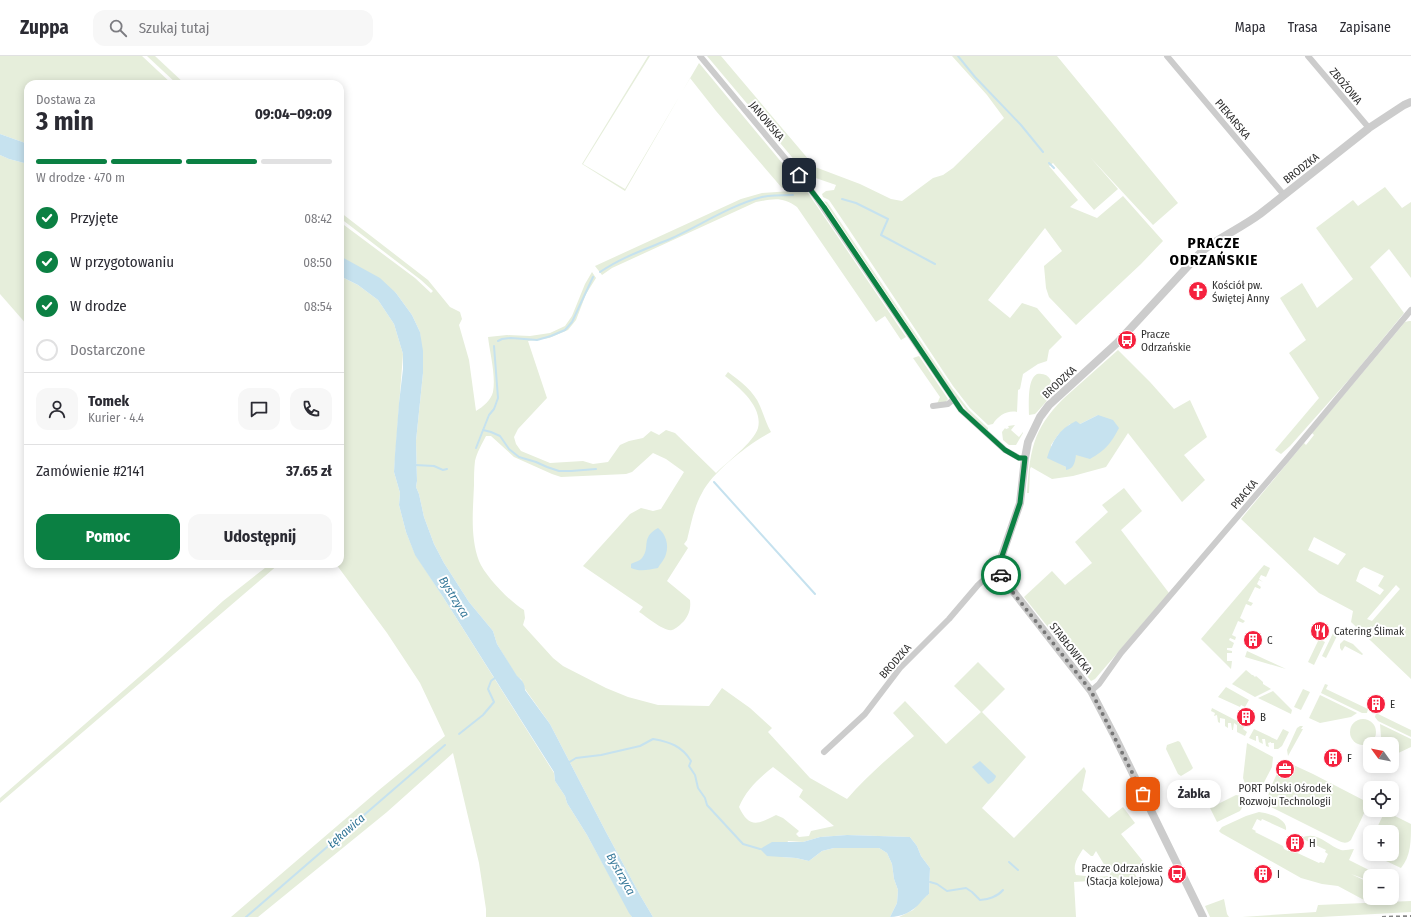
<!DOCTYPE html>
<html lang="pl">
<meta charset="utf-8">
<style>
body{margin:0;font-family:"Fira Sans Condensed",sans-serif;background:#f7f7f7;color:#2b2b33;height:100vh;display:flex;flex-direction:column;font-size:15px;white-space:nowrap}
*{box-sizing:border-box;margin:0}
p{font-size:13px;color:#7c7c81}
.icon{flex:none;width:22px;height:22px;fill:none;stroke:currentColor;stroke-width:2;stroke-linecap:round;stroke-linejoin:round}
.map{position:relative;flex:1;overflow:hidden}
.drawer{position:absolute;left:24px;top:24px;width:320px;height:488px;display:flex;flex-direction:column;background:#fff;border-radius:12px;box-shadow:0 2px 10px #0003}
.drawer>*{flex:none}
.needle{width:26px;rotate:303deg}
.buttons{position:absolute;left:1363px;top:681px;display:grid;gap:8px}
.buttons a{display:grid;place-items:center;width:36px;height:36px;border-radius:8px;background:#fff;box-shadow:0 2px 10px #0003;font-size:20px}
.pin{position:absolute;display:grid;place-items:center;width:34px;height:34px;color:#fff;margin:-17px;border-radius:8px;box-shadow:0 2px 6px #0006}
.courier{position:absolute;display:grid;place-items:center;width:40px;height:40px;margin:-20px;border:3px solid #0b8043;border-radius:50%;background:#fff;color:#222;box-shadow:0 1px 5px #0007}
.bubble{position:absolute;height:28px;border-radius:12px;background:#fff;box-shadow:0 2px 10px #0003;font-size:13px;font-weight:700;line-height:28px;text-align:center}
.overview em{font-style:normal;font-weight:700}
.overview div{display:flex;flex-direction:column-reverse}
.overview{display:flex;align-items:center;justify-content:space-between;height:68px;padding:0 12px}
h1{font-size:26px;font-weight:700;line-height:30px}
.bar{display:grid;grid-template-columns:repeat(4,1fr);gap:6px 4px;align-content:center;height:48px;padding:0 12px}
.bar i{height:5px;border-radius:3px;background:#e1e1e2}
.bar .active{background:#0b8043}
.bar p{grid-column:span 4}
.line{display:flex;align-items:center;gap:10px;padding:0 12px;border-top:1px solid #e1e1e2}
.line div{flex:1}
.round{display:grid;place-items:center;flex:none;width:42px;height:42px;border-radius:12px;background:#f7f7f7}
ol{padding:0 12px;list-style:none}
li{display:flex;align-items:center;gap:12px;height:44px}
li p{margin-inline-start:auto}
li .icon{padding:4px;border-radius:50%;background:#0b8043;color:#fff;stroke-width:4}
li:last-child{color:#7c7c81}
li i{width:22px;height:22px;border:2px solid #e1e1e2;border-radius:50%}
.button{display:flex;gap:8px;margin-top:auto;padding:8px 12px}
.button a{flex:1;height:46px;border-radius:12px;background:#0b8043;color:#fff;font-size:16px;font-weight:700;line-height:46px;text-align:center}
.button a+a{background:#f7f7f7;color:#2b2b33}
header{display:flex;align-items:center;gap:24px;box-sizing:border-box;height:56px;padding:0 20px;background:#fff;border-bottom:1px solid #e1e1e2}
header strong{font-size:19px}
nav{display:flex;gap:22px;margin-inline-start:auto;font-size:14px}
.search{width:280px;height:36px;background:#f7f7f7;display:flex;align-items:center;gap:10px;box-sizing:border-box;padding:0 14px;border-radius:12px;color:#7c7c81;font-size:15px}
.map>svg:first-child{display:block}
.green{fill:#e6eedb;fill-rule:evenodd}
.water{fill:#c6e2ef}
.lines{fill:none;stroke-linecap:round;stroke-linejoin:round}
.stream{stroke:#c6e2ef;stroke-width:2}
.minor{stroke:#ccc;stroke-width:6}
.tertiary{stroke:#ccc;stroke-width:8}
.rail{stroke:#848484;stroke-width:2;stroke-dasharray:4 3;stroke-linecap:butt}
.done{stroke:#787878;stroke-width:4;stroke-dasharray:0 7.2}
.route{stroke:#0b8043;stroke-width:5}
.labels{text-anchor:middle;stroke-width:4;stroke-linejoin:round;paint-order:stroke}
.street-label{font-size:11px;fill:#2f2f2f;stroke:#fff}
.poi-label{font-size:11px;fill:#2f2f2f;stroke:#fff;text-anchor:start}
.water-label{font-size:12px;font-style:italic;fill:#357899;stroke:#fff}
.district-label{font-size:15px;font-weight:bold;letter-spacing:1px;fill:#000;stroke:#fff}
</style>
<header>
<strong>Zuppa</strong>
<div class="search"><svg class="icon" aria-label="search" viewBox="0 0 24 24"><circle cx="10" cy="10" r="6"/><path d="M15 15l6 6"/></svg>Szukaj tutaj</div>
<nav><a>Mapa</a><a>Trasa</a><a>Zapisane</a></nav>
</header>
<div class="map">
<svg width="1411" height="861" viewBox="0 0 1411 861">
<rect width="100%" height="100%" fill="#fff"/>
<g class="green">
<path d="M 0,0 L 142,0 L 172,28 L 28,28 L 28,88 L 0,78 Z"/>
<path d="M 147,0 L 155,0 L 185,28 L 177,28 Z"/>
<path d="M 648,0 L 650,0 L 583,108 L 625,133 L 699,7 L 802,131 L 782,132 L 716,55 L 690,22 L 625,135 L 582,108 Z"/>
<path d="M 707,0 L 721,0 L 815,111 L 860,128 L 891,143 L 902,145 L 933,122 L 943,119 L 953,112 L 1004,62 L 987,39 L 952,0 L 1057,0 L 1178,147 L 1153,169 L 1090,101 L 1118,133 L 1094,154 L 1053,107 L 1049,110 L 1078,144 L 1070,151 L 1097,162 L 1123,140 L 1163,185 L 1141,208 L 1076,269 L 1049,241 L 1046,232 L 1044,210 L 1062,195 L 1045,172 L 988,244 L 1010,262 L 1022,247 L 1037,252 L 1062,281 L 1049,294 L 1047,305 L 1038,308 L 1023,318 L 1020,333 L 1018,334 L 1017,356 C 1007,354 998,360 993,368 L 988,369 L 970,352 L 953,330 L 848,172 L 829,144 L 823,141 L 822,138 L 826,135 L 834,134 L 836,129 L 807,119 Z"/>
<path d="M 0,99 L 9,103 L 28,108 L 28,270 L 0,238 Z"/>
<path d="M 1385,131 L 1402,152 L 1411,146 L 1411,222 L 1389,193 L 1370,211 L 1404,257 L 1353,319 L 1290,390 L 1281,398 L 1275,394 L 1319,342 L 1289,297 L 1306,284 L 1280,242 L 1302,227 L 1317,252 L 1353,223 L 1316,172 L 1353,144 L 1358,150 Z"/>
<path d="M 806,134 L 906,281 L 901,284 L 885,260 L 876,266 L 797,151 C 782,140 773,143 756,146 L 612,212 L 602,219 L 595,210 L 741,143 L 762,137 Z"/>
<path d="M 824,145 L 827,146 L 952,332 L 969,354 L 988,372 L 988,374 L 986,373 L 967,355 L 950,333 Z"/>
<path d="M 340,156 L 428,224 L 450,251 L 460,256 L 462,263 L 459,269 L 469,304 L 476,355 C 483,351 491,344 493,336 C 496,319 490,298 488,281 L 507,279 L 530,280 L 550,277 L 565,270 L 572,260 L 585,228 L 592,216 L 596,222 L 586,238 L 576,264 L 568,274 L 549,282 L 528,285 L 547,342 L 518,373 L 514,381 L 516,388 L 521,395 L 550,407 L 583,405 L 593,408 L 608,406 L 620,389 L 629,385 L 643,382 L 651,375 L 659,379 L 666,374 L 675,377 L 716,417 C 726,407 754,386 758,372 C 763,351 740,332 725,320 L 728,316 C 740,325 754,335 760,350 C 764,359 766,368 771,376 C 750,387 713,415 702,437 C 694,451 691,468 687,484 L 684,488 L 688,492 L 667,525 L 690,544 C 691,553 689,558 684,565 C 681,568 676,573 672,574 C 664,576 646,560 639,556 L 643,551 L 583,510 L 630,458 L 641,452 L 653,455 L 661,453 L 684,416 L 666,403 L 653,397 L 632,416 L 626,418 L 561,421 L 552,418 L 514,401 L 491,380 L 486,380 C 482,388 477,396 475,405 C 474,413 474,421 474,429 C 473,454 470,481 479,505 C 485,520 510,546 524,554 L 525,562 L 523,569 L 553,602 L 563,610 L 606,632 L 628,641 L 658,649 L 709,650 L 722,632 L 750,652 L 772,672 L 768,676 L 810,722 L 847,743 C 867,720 890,700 914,680 L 893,657 L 905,645 L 946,688 L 981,656 L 954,630 L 978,606 L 1005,633 L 982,656 L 1026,701 L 982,752 L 1014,782 L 1084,711 L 1086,715 L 1082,734 L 1109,762 L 1123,751 L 1135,767 L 1121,778 L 1146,809 L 1134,816 L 1137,822 L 1074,826 L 1076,861 L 899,861 L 913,854 L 924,841 L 929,838 L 930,812 L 921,800 L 917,790 L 910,781 L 847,779 L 820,781 L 803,786 L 788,785 L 781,801 L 796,802 L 809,805 L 822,795 L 834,792 L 879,792 L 887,797 L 892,808 L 894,823 L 898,834 L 897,847 L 890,861 L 653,861 L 640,839 L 606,776 L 550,668 L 525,633 L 521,623 L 517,621 L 497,588 L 493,575 L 469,546 L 444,507 L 434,488 L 424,461 L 419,438 L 416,431 L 417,425 L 416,385 L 423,317 L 420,276 L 412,259 L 396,237 L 340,200 L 340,166 L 415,222 L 431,237 L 433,235 L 421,224 L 340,162 ZM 773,711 L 803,734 L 799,741 L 834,770 L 811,775 L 809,780 L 799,781 L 796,778 L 799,775 L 783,762 L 776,759 C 757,769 749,772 739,751 C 746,734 759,722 773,711 ZM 1083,793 L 1091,800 L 1093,800 L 1096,795 L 1111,820 L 1095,821 L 1076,819 C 1072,809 1078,801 1083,793 Z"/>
<path d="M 340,220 L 358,229 L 378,244 L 394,268 L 403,298 L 394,416 L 400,437 L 399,449 L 406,476 L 415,498 L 443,541 L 554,717 L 555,725 L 565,740 L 567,747 L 587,779 L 632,861 L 486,861 L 486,853 L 479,807 L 453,697 L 387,756 L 258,861 L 231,861 L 379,734 L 445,680 L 420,627 L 387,577 L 336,508 L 340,508 Z"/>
<path d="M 1409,265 L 1411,265 L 1411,623 L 1351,566 L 1353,555 L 1319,537 L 1241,463 L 1304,387 L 1306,389 L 1314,379 L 1312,377 L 1405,266 ZM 1314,481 L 1346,498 L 1338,509 L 1308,494 ZM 1364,511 L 1384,520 L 1378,530 L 1384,534 L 1380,539 L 1356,525 L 1360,514 ZM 1396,529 L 1400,533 L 1372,565 L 1367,563 Z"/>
<path d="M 1118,294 L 1150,326 L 1174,353 L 1190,344 L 1207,381 L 1184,399 L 1205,424 L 1182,446 L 1128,377 L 1106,411 L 1073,420 L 1052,423 L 1031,411 L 1030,413 L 1029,437 L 1027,437 C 1030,396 1032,374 1063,343 ZM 1098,359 L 1076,399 L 1066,411 L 1051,403 L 1051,389 L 1058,379 L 1070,368 L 1080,368 Z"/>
<path d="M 919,300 L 948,343 L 945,347 L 937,348 L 940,341 L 913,302 Z"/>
<path d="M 1037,318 C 1049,316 1054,326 1053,338 L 1037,356 L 1035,358 L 1029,359 C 1029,348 1027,323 1037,318 Z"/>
<path d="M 1015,369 L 1011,374 L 1019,381 L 1023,376 L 1023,377 L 1016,389 L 1009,389 L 1003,384 L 1002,376 L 1005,372 L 1006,373 L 1009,372 L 1008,370 Z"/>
<path d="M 1124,432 L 1142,455 L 1121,474 L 1169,537 L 1095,623 L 1091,625 L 1024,541 L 1052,515 L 1065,529 L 1092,507 L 1075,486 L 1108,456 L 1102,449 Z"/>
<path d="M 270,508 L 279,508 L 0,747 L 0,742 L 162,601 L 223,545 Z"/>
<path d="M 1264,509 L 1270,512 L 1266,521 L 1261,519 L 1259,523 L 1263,526 L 1259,524 L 1257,528 L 1261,531 L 1260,533 L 1255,531 L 1248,545 L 1253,547 L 1251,550 L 1246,548 L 1240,562 L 1245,565 L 1243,567 L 1238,565 L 1232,579 L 1236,581 L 1235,584 L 1230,582 L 1229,584 L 1234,587 L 1232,592 L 1227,592 L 1227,594 L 1232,595 L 1232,597 L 1227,597 L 1227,605 L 1232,605 L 1231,613 L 1201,583 Z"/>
<path d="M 1335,573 L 1337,577 L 1337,580 L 1326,602 L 1322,600 Z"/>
<path d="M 1319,583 L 1325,586 L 1314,609 L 1308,606 Z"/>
<path d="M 1344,584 L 1353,588 L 1363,598 L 1362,599 L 1345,590 L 1342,595 L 1340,592 L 1340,588 Z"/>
<path d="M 1247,595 L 1286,613 L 1245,601 Z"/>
<path d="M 1246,614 L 1252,619 L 1253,619 L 1255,621 L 1256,620 L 1263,626 L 1263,628 L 1271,633 L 1255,641 L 1232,628 Z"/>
<path d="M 1325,628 L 1328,629 L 1326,633 L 1368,653 L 1367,657 L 1362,657 L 1321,637 Z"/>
<path d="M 1226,631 L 1249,644 L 1245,651 L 1241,649 L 1240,651 L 1218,641 Z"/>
<path d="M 1303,633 L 1310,636 L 1301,654 L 1294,651 Z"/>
<path d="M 1273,635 L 1292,654 L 1291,658 L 1258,642 Z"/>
<path d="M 1320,639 L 1357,657 L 1351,661 L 1320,667 L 1309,662 Z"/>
<path d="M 1212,652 L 1245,669 L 1243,673 L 1247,676 L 1245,680 L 1237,676 L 1237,669 L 1234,667 L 1233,674 L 1232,674 L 1231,667 L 1228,667 L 1228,672 L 1225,670 L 1225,663 L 1220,662 L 1220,667 L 1218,666 L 1217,659 L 1214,660 L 1215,657 L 1211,655 Z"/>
<path d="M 1376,657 L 1411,674 L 1411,681 L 1378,665 L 1375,661 Z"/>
<circle cx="1363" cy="676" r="13"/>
<path d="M 1380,668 L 1411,683 L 1411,691 L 1392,700 L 1392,688 L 1377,688 L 1381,681 Z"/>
<path d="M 1300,670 L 1303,670 L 1301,673 L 1303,673 L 1288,700 L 1287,694 L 1297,672 Z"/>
<path d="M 1254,673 L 1277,684 L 1283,673 L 1289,676 L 1282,690 L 1278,693 L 1274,693 L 1274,687 L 1271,687 L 1271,686 L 1268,687 L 1269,691 L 1266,690 L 1265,683 L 1262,683 L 1263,688 L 1259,686 L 1258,680 L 1256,680 L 1256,685 L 1249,682 Z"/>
<path d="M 1178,685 L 1180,686 L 1193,712 L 1191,714 L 1181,720 L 1178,718 L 1166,693 L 1167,689 Z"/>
<path d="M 1247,687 L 1273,701 L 1272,711 L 1259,736 L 1254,738 L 1248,736 L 1243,722 Z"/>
<path d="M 1287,706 L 1313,718 L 1367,746 C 1367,755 1355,775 1351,784 C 1346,788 1344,787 1339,785 L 1267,749 C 1265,743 1277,715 1282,710 C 1283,709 1286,708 1287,706 Z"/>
<path d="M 1236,739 L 1241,740 C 1244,746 1244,749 1240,755 L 1217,766 L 1210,752 Z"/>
<path d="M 1385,755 L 1411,768 C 1411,785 1411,800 1401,812 L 1371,798 L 1392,798 L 1392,776 L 1375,776 Z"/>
<path d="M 1259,756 C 1268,757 1288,763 1286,774 L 1262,763 L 1261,765 L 1257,763 L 1252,773 L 1256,775 L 1255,776 L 1283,790 L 1284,793 L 1288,795 L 1291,794 L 1319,807 L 1320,806 L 1324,807 L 1328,798 L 1325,796 L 1326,794 L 1301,782 C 1317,774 1327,789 1341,794 C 1345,795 1349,793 1354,793 L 1349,804 L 1381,820 L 1370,820 L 1370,825 L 1351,818 L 1370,827 L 1370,832 L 1364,844 L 1338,830 L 1322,828 L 1301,822 L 1221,777 L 1219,775 L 1222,771 L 1246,760 Z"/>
<path d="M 1224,843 L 1227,858 L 1229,861 L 1210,861 L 1205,850 Z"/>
<path d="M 1411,845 L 1411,856 L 1321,861 L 1242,861 L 1316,856 L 1318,849 Z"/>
</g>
<g class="water">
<path d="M 0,78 L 28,88 L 28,108 L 9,103 L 0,99 Z"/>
<path d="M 340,200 L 380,222 L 396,237 L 412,259 L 420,276 L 423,295 L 423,317 L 416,385 L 417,425 L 416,431 L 419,438 L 424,461 L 434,488 L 444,507 L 469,546 L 493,575 L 497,588 L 517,620 C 522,624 525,628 525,634 L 550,668 L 606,776 L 640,839 L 653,861 L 632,861 L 629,857 L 587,779 L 567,747 L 565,740 L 555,725 L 554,716 L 443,541 L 415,499 L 406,476 L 399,449 L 400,437 L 394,416 L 395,398 L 399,347 L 403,313 L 403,298 L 394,268 L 378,244 L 358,229 L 340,220 Z"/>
<path d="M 1098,359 L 1113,364 L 1119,372 C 1111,387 1106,394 1090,403 L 1076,399 C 1075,406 1074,413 1066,414 L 1066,411 L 1047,402 C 1052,385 1059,373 1076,365 L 1080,368 Z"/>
<path d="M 658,472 C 666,478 669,489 666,498 C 665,503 660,508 658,512 C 648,514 640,516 631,512 L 631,508 C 634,506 640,505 642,502 C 651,491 640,482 658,472 Z"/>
<path d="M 980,705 L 996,720 C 995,724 992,727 988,728 L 986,726 L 972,711 Z"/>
<path d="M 847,779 L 910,781 L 917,790 L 921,800 L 930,812 L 929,838 C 925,841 923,843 920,847 C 912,856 901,861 890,861 L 897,847 L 898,834 L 894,823 L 892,808 L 887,797 L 879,792 L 834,792 L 822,795 L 809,805 L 796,802 L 767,800 L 760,793 L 772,786 L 803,786 L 820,781 Z"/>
</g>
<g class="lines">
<g class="stream">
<path d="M 958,0 L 975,21 L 1021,69 L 1043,96"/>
<path d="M 1049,107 L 1054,112"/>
<path d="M 842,143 L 856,147 L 888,163 L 881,179 L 935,208"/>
<path d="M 600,216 C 622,201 646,193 670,183 C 699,170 731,149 762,141 C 772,139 783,139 793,139"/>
<path d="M 498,285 L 502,283 L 511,282 L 537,284 L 551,280 L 565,274 L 572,266 L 593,221"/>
<path d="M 483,374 L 491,376 L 500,380 L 509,393 L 519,401 L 536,406 L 547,411 L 559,415 L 571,415 L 596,413"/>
<path d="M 476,392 L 489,359 L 494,353 L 498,342 L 494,290"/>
<path d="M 415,409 L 434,410 L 443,414 L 447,413"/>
<path d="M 714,426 L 815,538"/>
<path d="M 459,678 L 483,659 L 494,646 L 488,633 L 491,625 L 496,621"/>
<path d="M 568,707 L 576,702 L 601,699 L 640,690 L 653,683 C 670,686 682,690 691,705 L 689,710 L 695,719 L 698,732 L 705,742 L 707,749 L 743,788 L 760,793"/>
<path d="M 1009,806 L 1018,814"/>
<path d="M 930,826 L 937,828 L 947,835 L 966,832 L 972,836 L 980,844 C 988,844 998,840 1003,834"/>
<path d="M 246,861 L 445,689"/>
</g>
<g class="minor">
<path d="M 700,0 L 809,131 L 961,354 L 1005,394 L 1019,402 L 1025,402"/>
<path d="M 1167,0 L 1284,139"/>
<path d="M 1308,0 L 1369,72"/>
<path d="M 933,350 L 948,348 L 954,343"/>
<path d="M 1091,635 L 1099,628 L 1121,597 L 1286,404 L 1411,254"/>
<path d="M 824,696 L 865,658 L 900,612 L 949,563 L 978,529 L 989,519 L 1000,514"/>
</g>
<path class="tertiary" d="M 1203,861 L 1115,681 L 1091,635 L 1002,521 L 1000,514 L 1000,505 L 1020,447 L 1025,402 L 1028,386 L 1040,361 L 1049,349 L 1117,287 L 1202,195 C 1220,181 1241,172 1260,158 L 1369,72 L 1404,49 L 1411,46"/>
<path class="rail" d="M 1382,861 L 1411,860"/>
</g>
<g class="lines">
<path class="done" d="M 1001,519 L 1007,529 L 1091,635 L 1143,738"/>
<path class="route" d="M 799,119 L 824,151 L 961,354 L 1005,394 L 1019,402 L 1025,402 L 1020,447 L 1000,506 L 1000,514 L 1001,519"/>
</g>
<defs>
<symbol id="church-disc" viewBox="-11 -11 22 22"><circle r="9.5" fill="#f5223f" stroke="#fff"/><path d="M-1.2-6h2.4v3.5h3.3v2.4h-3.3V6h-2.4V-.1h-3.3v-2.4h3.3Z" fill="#fff"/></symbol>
<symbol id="bus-disc" viewBox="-11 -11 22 22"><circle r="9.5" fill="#f5223f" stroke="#fff"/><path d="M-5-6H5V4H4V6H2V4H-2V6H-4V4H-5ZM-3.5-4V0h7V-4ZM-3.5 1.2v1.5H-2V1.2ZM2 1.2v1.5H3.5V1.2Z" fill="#fff"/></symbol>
<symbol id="restaurant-disc" viewBox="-11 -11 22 22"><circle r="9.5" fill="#f5223f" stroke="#fff"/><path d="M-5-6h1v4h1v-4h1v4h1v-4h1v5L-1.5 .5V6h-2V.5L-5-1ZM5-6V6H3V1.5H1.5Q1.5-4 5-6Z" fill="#fff"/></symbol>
<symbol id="building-disc" viewBox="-11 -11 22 22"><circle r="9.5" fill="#f5223f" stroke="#fff"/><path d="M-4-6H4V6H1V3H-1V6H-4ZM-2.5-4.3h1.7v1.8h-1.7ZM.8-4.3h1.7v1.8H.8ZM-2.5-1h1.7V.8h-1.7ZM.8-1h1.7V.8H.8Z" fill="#fff"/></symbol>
<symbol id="office-disc" viewBox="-11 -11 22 22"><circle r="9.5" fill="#f5223f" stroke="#fff"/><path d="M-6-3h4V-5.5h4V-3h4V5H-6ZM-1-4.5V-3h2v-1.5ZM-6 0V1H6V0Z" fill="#fff"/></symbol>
</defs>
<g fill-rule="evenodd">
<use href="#church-disc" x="1187" y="224" width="22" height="22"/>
<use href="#bus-disc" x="1116" y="273" width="22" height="22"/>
<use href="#restaurant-disc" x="1309" y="564" width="22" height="22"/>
<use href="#building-disc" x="1242" y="573" width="22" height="22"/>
<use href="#building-disc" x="1365" y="637" width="22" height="22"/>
<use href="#building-disc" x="1235" y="650" width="22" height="22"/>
<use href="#building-disc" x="1322" y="691" width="22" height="22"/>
<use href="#office-disc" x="1274" y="702" width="22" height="22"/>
<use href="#building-disc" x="1284" y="776" width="22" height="22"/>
<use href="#bus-disc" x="1166" y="807" width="22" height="22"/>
<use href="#building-disc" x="1252" y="807" width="22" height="22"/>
</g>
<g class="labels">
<g class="street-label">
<text transform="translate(1346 30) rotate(50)" y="4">ZBOŻOWA</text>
<text transform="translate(1233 63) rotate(50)" y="4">PIEKARSKA</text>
<text transform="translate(767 65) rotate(50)" y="4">JANOWSKA</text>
<text transform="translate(1301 112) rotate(-38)" y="4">BRODZKA</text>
<text transform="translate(1059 326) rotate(-43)" y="4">BRODZKA</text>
<text transform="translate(1244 438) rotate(-50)" y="4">PRACKA</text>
<text transform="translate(1071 592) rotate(52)" y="4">STABŁOWICKA</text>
<text transform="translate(895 605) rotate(-49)" y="4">BRODZKA</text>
</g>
<g class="poi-label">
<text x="1212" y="233">Kościół pw.<tspan x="1212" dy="13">Świętej Anny</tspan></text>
<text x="1141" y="282">Pracze<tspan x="1141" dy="13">Odrzańskie</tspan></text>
<text x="1334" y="579">Catering Ślimak</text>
<text x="1267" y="588">C</text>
<text x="1390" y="652">E</text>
<text x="1260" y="665">B</text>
<text x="1347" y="706">F</text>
<text x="1285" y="736" text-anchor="middle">PORT Polski Ośrodek<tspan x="1285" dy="13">Rozwoju Technologii</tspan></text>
<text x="1309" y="791">H</text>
<text x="1163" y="816" text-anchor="end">Pracze Odrzańskie<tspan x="1163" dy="13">(Stacja kolejowa)</tspan></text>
<text x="1277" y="822">I</text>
</g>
<g class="water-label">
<text transform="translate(454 541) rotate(58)" y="4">Bystrzyca</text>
<text transform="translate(346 775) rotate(-41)" y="4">Łękawica</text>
<text transform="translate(621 818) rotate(61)" y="4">Bystrzyca</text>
</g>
<g class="district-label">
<text x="1214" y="192">PRACZE<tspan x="1214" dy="17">ODRZAŃSKIE</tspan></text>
</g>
</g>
</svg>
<div class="buttons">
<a><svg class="needle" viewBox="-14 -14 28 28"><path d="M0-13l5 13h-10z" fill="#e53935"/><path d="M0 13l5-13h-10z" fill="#7c7c81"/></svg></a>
<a><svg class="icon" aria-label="locate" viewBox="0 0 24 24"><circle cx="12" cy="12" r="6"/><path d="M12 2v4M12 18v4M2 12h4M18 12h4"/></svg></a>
<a>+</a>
<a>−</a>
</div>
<div class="pin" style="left:1143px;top:738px;background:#ea580c"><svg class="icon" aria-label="bag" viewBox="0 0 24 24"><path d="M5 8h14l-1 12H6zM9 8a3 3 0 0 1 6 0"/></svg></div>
<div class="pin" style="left:799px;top:119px;background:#1f2937"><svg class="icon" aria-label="home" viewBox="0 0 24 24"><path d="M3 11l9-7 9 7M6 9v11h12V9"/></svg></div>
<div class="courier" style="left:1001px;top:519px"><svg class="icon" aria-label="car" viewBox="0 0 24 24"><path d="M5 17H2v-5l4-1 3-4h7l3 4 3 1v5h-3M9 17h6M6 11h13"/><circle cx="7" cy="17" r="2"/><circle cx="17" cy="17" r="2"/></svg></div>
<div class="bubble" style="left:1167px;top:724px;width:54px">Żabka</div>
<section class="drawer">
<div class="overview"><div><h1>3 min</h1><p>Dostawa za</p></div><em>09:04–09:09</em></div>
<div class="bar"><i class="active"></i><i class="active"></i><i class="active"></i><i></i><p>W drodze · 470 m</p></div>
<ol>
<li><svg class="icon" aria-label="check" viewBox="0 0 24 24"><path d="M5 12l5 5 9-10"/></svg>Przyjęte<p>08:42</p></li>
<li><svg class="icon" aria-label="check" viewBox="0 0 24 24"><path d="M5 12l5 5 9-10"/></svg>W przygotowaniu<p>08:50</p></li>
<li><svg class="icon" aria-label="check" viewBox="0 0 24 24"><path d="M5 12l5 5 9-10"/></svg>W drodze<p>08:54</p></li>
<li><i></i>Dostarczone</li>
</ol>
<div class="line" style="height:72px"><a class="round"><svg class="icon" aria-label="person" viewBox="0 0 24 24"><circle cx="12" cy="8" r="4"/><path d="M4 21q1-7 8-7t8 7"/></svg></a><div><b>Tomek</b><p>Kurier · 4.4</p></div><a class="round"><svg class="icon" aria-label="chat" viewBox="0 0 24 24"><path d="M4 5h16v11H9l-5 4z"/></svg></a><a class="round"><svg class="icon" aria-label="phone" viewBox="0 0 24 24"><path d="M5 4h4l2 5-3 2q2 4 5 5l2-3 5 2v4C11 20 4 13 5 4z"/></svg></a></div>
<div class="line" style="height:52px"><div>Zamówienie #2141</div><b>37.65 zł</b></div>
<div class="button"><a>Pomoc</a><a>Udostępnij</a></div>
</section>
</div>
